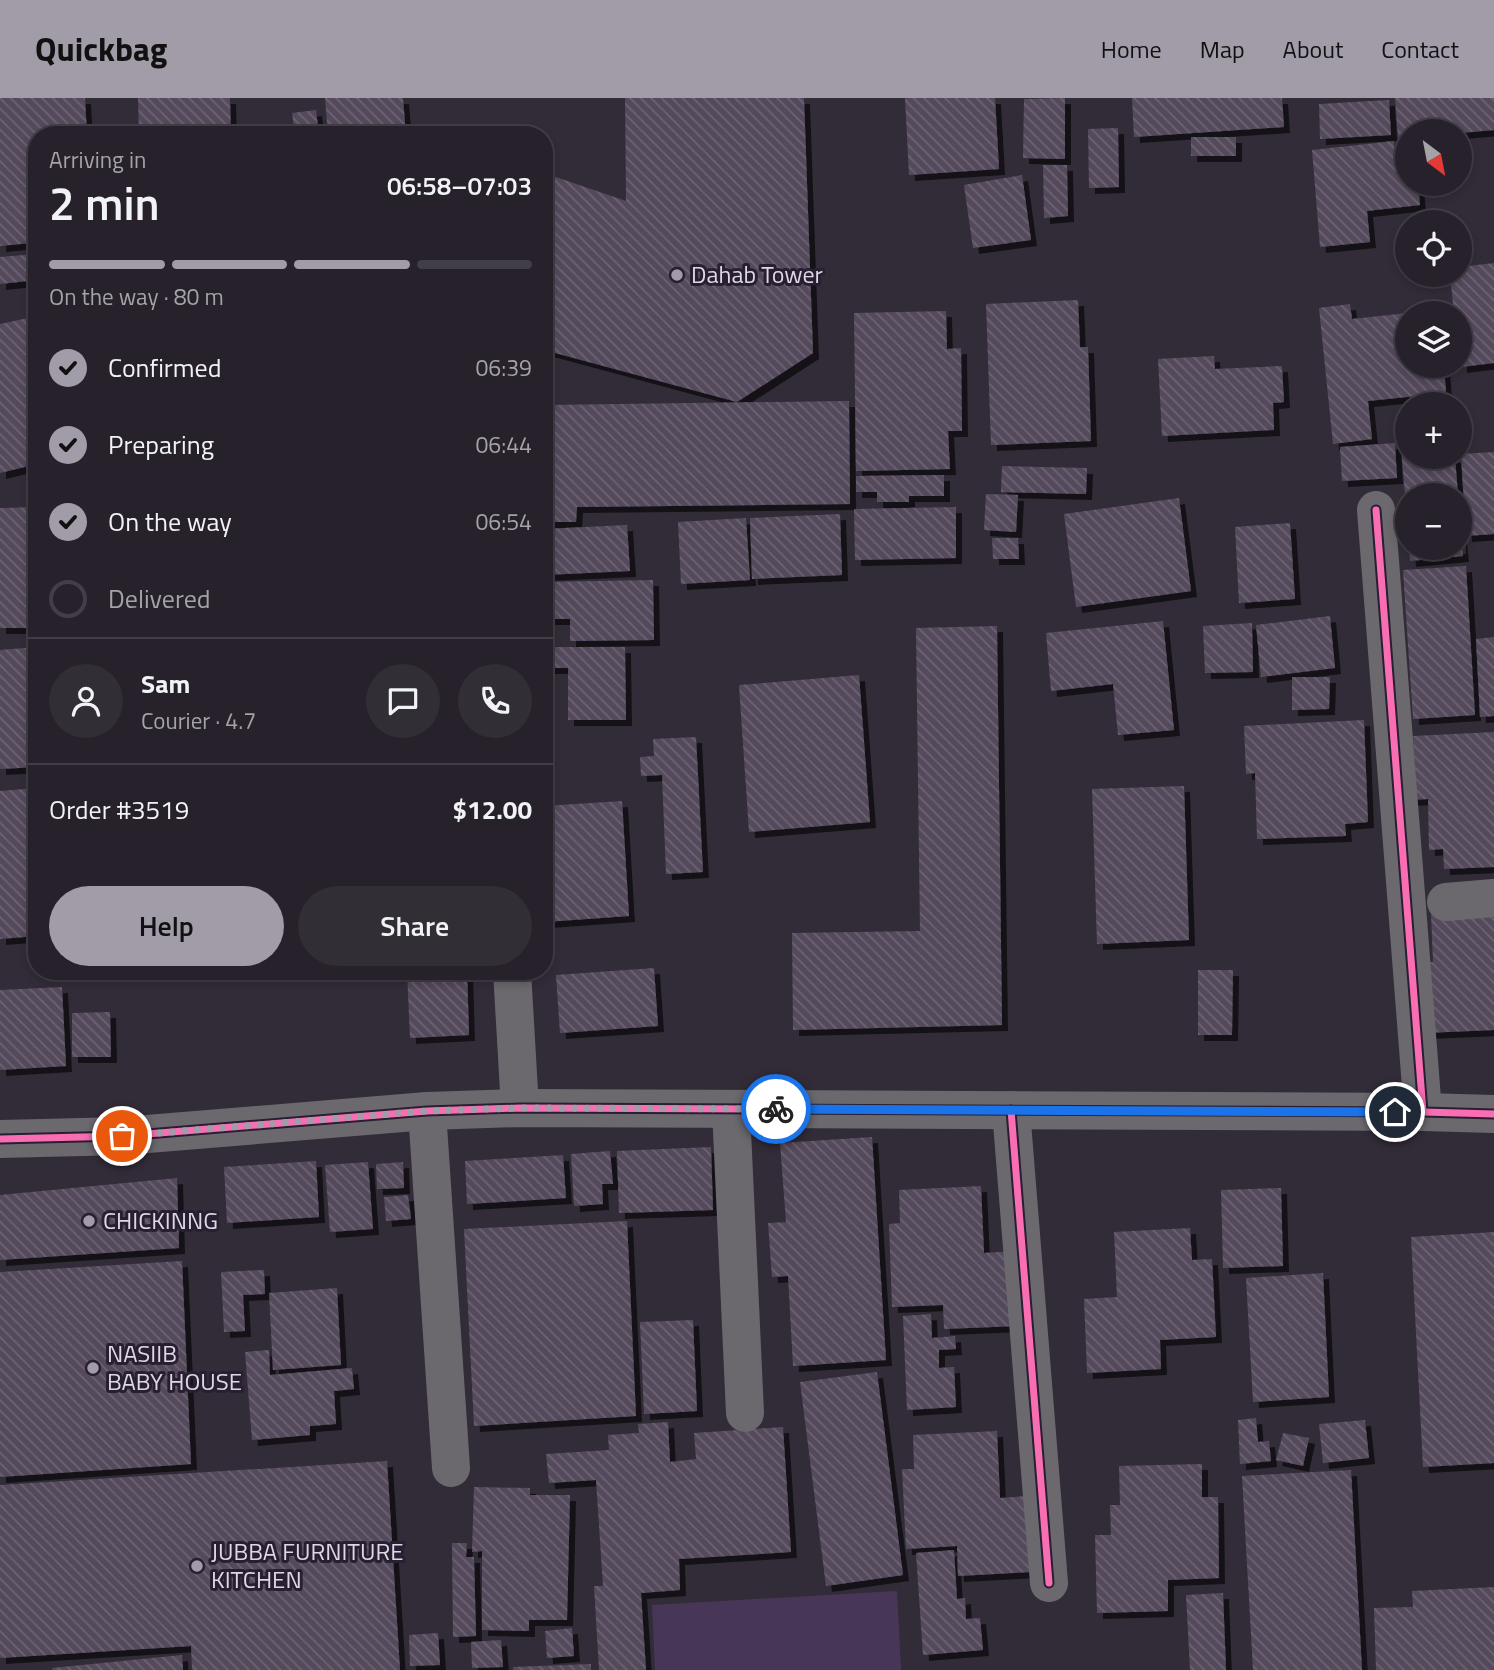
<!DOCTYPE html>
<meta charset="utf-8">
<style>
body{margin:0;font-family:"Titillium Web",sans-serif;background:#322e36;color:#f1f3f6;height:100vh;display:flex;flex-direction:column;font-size:26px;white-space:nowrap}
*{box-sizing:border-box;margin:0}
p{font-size:23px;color:#a4a3a8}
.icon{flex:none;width:38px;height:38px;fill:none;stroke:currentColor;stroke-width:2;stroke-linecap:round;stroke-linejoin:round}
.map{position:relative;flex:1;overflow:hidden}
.details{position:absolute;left:28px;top:28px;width:525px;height:854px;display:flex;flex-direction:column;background:#26212a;border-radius:28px;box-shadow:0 4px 10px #0003,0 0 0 2px #423e47}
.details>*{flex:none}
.needle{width:46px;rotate:148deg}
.buttons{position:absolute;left:1395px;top:21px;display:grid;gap:14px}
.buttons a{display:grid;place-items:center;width:77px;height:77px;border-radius:50%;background:#26212a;box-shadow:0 4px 10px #0003,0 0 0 2px #423e47;font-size:35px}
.pin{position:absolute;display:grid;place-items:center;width:60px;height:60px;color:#fff;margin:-30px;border:4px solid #fff;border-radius:50%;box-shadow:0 2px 7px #0007}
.courier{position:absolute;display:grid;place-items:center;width:70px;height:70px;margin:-35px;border:5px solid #1a73e8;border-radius:50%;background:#fff;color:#222;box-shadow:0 2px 9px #0007}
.headline em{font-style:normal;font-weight:600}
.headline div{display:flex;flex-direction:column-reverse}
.headline{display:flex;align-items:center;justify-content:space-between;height:119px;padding:0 21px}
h1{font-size:46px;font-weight:600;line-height:52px}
.bar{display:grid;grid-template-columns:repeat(4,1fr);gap:10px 7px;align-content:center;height:84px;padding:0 21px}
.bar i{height:9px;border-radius:5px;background:#423e47}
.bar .active{background:#a29ca8}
.bar p{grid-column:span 4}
.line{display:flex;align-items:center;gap:18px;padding:0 21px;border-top:2px solid #423e47}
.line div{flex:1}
.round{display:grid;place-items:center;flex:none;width:74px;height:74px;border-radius:37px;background:#322e36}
ol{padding:0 21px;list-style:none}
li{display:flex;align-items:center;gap:21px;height:77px}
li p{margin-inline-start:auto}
li .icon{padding:7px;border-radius:50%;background:#a29ca8;color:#111;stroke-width:4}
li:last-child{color:#a4a3a8}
li i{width:38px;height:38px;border:4px solid #423e47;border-radius:50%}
.primary-button{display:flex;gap:14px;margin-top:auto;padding:14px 21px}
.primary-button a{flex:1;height:80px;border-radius:42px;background:#a29ca8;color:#111;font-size:28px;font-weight:600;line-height:80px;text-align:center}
.primary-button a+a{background:#322e36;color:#f1f3f6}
header{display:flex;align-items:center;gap:42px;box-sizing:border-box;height:98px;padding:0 35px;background:#a29ca8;color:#111}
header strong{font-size:33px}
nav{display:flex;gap:38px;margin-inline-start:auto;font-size:24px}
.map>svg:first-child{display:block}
.park{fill:#483659}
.building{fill:url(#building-back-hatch);filter:url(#shadow)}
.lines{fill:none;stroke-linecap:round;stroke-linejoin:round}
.minor{stroke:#6c696e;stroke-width:38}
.cycleway-casing{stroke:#291f32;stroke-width:11}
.cycleway{stroke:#f96db3;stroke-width:7}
.done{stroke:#a29ca8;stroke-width:7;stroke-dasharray:0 12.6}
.route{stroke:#1a73e8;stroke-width:9}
.poi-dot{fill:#a29ca8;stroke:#291f32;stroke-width:2.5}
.labels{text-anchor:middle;stroke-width:6;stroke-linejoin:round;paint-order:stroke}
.poi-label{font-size:24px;fill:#ded8e4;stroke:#291f32;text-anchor:start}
</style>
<header>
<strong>Quickbag</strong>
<nav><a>Home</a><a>Map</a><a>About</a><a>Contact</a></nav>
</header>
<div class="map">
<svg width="1494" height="1572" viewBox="0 0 1494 1572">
<defs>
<pattern id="building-back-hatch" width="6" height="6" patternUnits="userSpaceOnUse" patternTransform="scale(1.75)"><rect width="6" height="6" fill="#544a5c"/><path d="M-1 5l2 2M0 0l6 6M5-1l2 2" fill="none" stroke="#6c6373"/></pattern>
<filter id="shadow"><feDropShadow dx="6" dy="6" stdDeviation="0" flood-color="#0009"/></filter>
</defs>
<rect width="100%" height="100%" fill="#322c38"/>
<path class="park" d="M 897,1493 L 901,1572 L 655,1572 L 652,1507 Z"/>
<g class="building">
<path d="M 0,0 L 85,0 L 87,37 L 37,37 L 37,93 L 30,93 L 31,145 L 0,148 Z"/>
<path d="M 138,0 L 230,0 L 231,37 L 139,37 Z"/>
<path d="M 325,0 L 403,0 L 406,37 L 328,37 Z"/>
<path d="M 625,0 L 804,0 L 813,255 L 737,304 L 544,252 L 544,75 L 626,103 Z"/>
<path d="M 905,0 L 995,0 L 999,71 L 909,77 Z"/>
<path d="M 1065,0 L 1065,61 L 1023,60 L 1024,1 Z"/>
<path d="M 1132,0 L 1282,0 L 1284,29 L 1134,39 Z"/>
<path d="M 1395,0 L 1494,0 L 1494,32 L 1460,35 L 1460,33 L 1407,33 L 1407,39 L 1398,40 Z"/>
<path d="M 1389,2 L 1391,37 L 1320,41 L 1319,6 Z"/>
<path d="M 316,12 L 319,37 L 295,37 L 292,15 Z"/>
<path d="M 1118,30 L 1119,89 L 1089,90 L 1088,31 Z"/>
<rect x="1191" y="39" width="45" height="19"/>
<path d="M 1394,43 L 1396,73 L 1407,71 L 1407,86 L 1418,86 L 1420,107 L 1367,113 L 1370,144 L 1320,149 L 1312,52 Z"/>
<path d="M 1043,67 L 1067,67 L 1068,118 L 1044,120 Z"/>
<path d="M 1022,77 L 1031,142 L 973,150 L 964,87 Z"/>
<path d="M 37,156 L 37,182 L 0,186 L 0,159 Z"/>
<path d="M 1494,165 L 1494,265 L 1461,269 L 1460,215 L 1454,215 L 1450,177 L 1460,177 L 1460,169 Z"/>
<path d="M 1078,202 L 1080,249 L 1088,249 L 1091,343 L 991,347 L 986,206 Z"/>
<path d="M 1350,206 L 1352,221 L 1407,215 L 1407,268 L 1444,268 L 1446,295 L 1368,303 L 1372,341 L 1333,346 L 1319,210 Z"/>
<path d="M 1446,210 L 1447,215 L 1419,215 L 1419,213 Z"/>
<path d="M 946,213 L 947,251 L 961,250 L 962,333 L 948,333 L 950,371 L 856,373 L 854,215 Z"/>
<path d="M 37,218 L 37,366 L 0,375 L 0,226 Z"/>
<path d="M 1214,258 L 1215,271 L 1282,268 L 1284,304 L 1273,305 L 1274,332 L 1162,338 L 1158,261 Z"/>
<path d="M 849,303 L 850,406 L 577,409 L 576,424 L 544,424 L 544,307 Z"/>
<path d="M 1400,337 L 1407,337 L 1407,359 L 1455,359 L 1458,397 L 1405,397 Z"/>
<path d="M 1395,345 L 1397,380 L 1342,383 L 1340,349 Z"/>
<path d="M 1494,354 L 1494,436 L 1466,438 L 1461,356 Z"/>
<path d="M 1002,368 L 1087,370 L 1086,396 L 1001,394 Z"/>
<path d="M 944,377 L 944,398 L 909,398 L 909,404 L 877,404 L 877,394 L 856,394 L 856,378 Z"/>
<path d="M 986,396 L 1018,397 L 1016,434 L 984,432 Z"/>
<path d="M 1179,400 L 1191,493 L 1076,509 L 1064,416 Z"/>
<path d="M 37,409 L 37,530 L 0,530 L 0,410 Z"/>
<path d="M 956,409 L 956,460 L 855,462 L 854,411 Z"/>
<path d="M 840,416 L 842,477 L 752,481 L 750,420 Z"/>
<path d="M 746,420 L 750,482 L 681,486 L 678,424 Z"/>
<path d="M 1290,425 L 1295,501 L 1239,505 L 1235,429 Z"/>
<path d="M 627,427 L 630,473 L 544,477 L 544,431 Z"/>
<path d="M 1460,439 L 1461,439 L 1463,458 L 1410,463 L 1409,450 L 1460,450 Z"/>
<path d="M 992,440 L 1018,440 L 1019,461 L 993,461 Z"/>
<path d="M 1466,468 L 1475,617 L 1413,621 L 1403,472 Z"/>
<path d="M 653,482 L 654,542 L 570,543 L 570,521 L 544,521 L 544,484 Z"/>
<path d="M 1330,518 L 1335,570 L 1261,579 L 1256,527 Z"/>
<path d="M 1163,523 L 1174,632 L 1118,637 L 1113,586 L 1051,593 L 1046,535 Z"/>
<path d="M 1252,525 L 1253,574 L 1205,575 L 1203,528 Z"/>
<path d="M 997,528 L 1002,927 L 793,932 L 792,835 L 920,833 L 916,530 Z"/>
<path d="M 1494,539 L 1494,618 L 1480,619 L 1476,541 Z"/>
<path d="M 37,549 L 37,669 L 0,671 L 0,552 Z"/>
<path d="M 544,549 L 625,549 L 626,622 L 568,622 L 568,570 L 544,570 Z"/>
<path d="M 859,577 L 870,724 L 749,734 L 739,587 Z"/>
<path d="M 1292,579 L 1330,579 L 1329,611 L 1292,612 Z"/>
<path d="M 1364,622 L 1368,724 L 1345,726 L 1346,738 L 1257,741 L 1255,675 L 1246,676 L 1244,628 Z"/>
<path d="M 1494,634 L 1494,769 L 1444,771 L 1443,751 L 1429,752 L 1428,701 L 1408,702 L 1415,675 L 1413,638 Z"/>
<path d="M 696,639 L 703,774 L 666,776 L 662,677 L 641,678 L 640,659 L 654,658 L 653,641 Z"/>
<path d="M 1184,688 L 1189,842 L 1097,846 L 1092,691 Z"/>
<path d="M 37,690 L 37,838 L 0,841 L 0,693 Z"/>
<path d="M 622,703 L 629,818 L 545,824 L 544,708 Z"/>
<path d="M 1494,812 L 1494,932 L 1424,935 L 1422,864 L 1433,864 L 1431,815 Z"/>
<path d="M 654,870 L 658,928 L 560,935 L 556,877 Z"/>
<path d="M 1198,872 L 1233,872 L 1232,937 L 1198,937 Z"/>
<path d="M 407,873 L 467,873 L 469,937 L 410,940 Z"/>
<path d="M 62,889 L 66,968 L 0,972 L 0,892 Z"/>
<path d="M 110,914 L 111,959 L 72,959 L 72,915 Z"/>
<path d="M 872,1039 L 886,1262 L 793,1268 L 788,1178 L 772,1179 L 768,1125 L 786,1124 L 780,1045 Z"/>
<path d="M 711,1049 L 713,1112 L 619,1115 L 617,1053 Z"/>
<path d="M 610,1053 L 613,1086 L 602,1086 L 603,1106 L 574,1108 L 571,1056 Z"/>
<path d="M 563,1057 L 566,1100 L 467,1106 L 465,1063 Z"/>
<path d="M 316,1063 L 319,1119 L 227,1125 L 224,1069 Z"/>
<path d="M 368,1064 L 373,1131 L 330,1134 L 325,1067 Z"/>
<path d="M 403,1064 L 404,1090 L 377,1091 L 376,1066 Z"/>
<path d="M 177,1080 L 179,1150 L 0,1162 L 0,1097 Z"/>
<path d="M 981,1088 L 984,1155 L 1014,1153 L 1017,1228 L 944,1231 L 943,1207 L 892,1209 L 889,1126 L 900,1125 L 899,1092 Z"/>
<path d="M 1281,1090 L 1283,1168 L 1223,1170 L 1221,1092 Z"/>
<path d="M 408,1097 L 411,1121 L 386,1123 L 384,1099 Z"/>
<path d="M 627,1123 L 636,1318 L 474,1328 L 464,1131 Z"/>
<path d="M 1190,1130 L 1192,1162 L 1212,1161 L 1216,1239 L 1160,1242 L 1161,1271 L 1087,1275 L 1084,1201 L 1117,1199 L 1114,1134 Z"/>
<path d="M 1494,1134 L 1494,1365 L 1423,1369 L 1411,1139 Z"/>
<path d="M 182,1163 L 191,1366 L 0,1379 L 0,1174 Z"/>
<path d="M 264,1172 L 265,1196 L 243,1197 L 245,1233 L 224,1234 L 221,1174 Z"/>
<path d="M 1323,1175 L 1329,1299 L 1253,1304 L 1246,1180 Z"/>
<path d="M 337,1190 L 341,1267 L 273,1272 L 269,1195 Z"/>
<path d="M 931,1216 L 932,1240 L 955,1238 L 956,1251 L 939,1252 L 939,1270 L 954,1269 L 956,1309 L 907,1312 L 903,1218 Z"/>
<path d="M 693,1222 L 697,1313 L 644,1316 L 640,1224 Z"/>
<path d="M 269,1252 L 270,1277 L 352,1270 L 354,1291 L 334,1293 L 336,1326 L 310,1328 L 310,1337 L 252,1342 L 245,1254 Z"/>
<path d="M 877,1274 L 903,1477 L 826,1488 L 800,1284 Z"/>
<path d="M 1256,1320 L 1258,1344 L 1269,1343 L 1271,1363 L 1240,1366 L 1238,1322 Z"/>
<path d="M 1365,1322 L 1369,1360 L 1323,1365 L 1319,1326 Z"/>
<path d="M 668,1324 L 670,1364 L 696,1361 L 694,1335 L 783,1329 L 791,1454 L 679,1461 L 680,1492 L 641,1495 L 646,1572 L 599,1572 L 594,1488 L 603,1488 L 596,1382 L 549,1385 L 546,1356 L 609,1352 L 608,1337 L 639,1335 L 638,1326 Z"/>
<path d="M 997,1333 L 1000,1400 L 1027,1398 L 1030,1474 L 958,1478 L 957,1448 L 906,1451 L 902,1371 L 914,1371 L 913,1337 Z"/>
<path d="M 1283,1335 L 1309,1340 L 1303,1368 L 1276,1362 Z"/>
<path d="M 387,1363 L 400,1572 L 192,1572 L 191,1548 L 0,1560 L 0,1387 Z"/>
<path d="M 1202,1366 L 1202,1399 L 1218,1399 L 1219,1480 L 1168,1482 L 1168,1513 L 1097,1515 L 1095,1437 L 1111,1437 L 1110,1407 L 1120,1407 L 1119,1368 Z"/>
<path d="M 1351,1372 L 1362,1572 L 1253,1572 L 1242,1378 Z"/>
<path d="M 474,1389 L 530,1390 L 530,1397 L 570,1397 L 567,1522 L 529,1522 L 529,1533 L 482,1532 L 482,1453 L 472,1454 Z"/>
<path d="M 452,1445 L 467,1445 L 466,1459 L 474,1459 L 476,1538 L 453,1539 Z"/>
<path d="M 954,1452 L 957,1501 L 965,1500 L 966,1521 L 980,1520 L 983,1552 L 923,1557 L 916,1455 Z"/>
<path d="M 1494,1489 L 1494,1572 L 1376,1572 L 1374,1510 L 1413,1509 L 1412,1493 Z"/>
<path d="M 1223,1495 L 1226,1572 L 1190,1572 L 1186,1497 Z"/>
<path d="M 572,1530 L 574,1558 L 547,1560 L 545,1533 Z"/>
<path d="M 438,1535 L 440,1567 L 410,1568 L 409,1537 Z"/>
<path d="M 501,1542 L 503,1569 L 472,1570 L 471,1544 Z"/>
<path d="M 182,1557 L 183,1572 L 53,1572 L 52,1570 Z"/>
<path d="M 591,1566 L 591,1572 L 513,1572 L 513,1569 Z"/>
</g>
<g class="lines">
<g class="minor">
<path d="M 1376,412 L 1423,1014"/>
<path d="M 1446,804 L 1494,800"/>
<path d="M 512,873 L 520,1010"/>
<path d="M 731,1011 L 745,1315"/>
<path d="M 1011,1012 L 1049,1485"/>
<path d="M 427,1013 L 451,1370"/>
<path d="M 0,1041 L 123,1038 L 427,1013 L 520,1010 L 1423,1014 L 1494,1016"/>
</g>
<defs>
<g id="cycleway">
<path d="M 1376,412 L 1423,1014"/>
<path d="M 1011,1012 L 1049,1485"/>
<path d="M 0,1041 L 123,1038 L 427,1013 L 520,1010 L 1423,1014 L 1494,1016"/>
</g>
</defs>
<use href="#cycleway" class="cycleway-casing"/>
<use href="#cycleway" class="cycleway"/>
</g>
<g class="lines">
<path class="done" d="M 122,1038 L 427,1013 L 520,1010 L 776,1011"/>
<path class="route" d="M 776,1011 L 1395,1014"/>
</g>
<g class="poi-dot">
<circle cx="677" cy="177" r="7"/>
<circle cx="89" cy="1123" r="7"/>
<circle cx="93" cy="1270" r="7"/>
<circle cx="197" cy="1468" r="7"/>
</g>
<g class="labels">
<g class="poi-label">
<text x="691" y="185">Dahab Tower</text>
<text x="103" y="1131">CHICKINNG</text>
<text x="107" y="1264">NASIIB<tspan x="107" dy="28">BABY HOUSE</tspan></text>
<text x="211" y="1462">JUBBA FURNITURE<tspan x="211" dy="28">KITCHEN</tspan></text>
</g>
</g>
</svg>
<div class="buttons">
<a><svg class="needle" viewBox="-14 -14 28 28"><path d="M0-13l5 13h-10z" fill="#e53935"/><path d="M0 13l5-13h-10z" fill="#a4a3a8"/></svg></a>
<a><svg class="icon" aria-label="locate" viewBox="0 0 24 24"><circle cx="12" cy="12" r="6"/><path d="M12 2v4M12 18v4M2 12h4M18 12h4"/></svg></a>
<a><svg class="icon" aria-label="layers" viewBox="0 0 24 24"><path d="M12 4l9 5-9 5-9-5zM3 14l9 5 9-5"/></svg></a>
<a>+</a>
<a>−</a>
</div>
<div class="pin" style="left:122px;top:1038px;background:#ea580c"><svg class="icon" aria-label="bag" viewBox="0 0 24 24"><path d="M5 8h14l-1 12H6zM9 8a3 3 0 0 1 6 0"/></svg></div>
<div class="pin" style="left:1395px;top:1014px;background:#1f2937"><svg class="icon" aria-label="home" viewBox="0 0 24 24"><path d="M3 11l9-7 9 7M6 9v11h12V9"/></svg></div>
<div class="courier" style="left:776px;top:1011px"><svg class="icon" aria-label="bike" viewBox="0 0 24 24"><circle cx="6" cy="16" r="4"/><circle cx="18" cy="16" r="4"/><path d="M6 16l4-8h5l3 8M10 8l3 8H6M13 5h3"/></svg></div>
<section class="details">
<div class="headline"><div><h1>2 min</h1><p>Arriving in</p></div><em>06:58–07:03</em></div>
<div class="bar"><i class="active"></i><i class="active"></i><i class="active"></i><i></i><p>On the way · 80 m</p></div>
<ol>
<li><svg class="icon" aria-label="check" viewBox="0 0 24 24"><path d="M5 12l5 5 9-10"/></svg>Confirmed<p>06:39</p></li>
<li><svg class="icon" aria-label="check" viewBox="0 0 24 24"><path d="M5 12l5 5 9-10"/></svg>Preparing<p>06:44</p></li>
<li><svg class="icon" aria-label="check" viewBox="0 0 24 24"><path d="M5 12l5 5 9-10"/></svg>On the way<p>06:54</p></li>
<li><i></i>Delivered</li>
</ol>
<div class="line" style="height:126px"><a class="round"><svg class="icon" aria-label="person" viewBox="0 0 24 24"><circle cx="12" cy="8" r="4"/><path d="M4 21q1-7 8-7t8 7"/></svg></a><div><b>Sam</b><p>Courier · 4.7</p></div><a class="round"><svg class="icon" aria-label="chat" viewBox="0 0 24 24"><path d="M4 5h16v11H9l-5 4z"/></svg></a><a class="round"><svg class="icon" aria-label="phone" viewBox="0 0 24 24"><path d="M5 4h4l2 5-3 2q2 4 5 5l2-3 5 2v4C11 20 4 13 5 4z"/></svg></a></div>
<div class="line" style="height:91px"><div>Order #3519</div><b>$12.00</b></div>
<div class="primary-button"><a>Help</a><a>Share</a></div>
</section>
</div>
